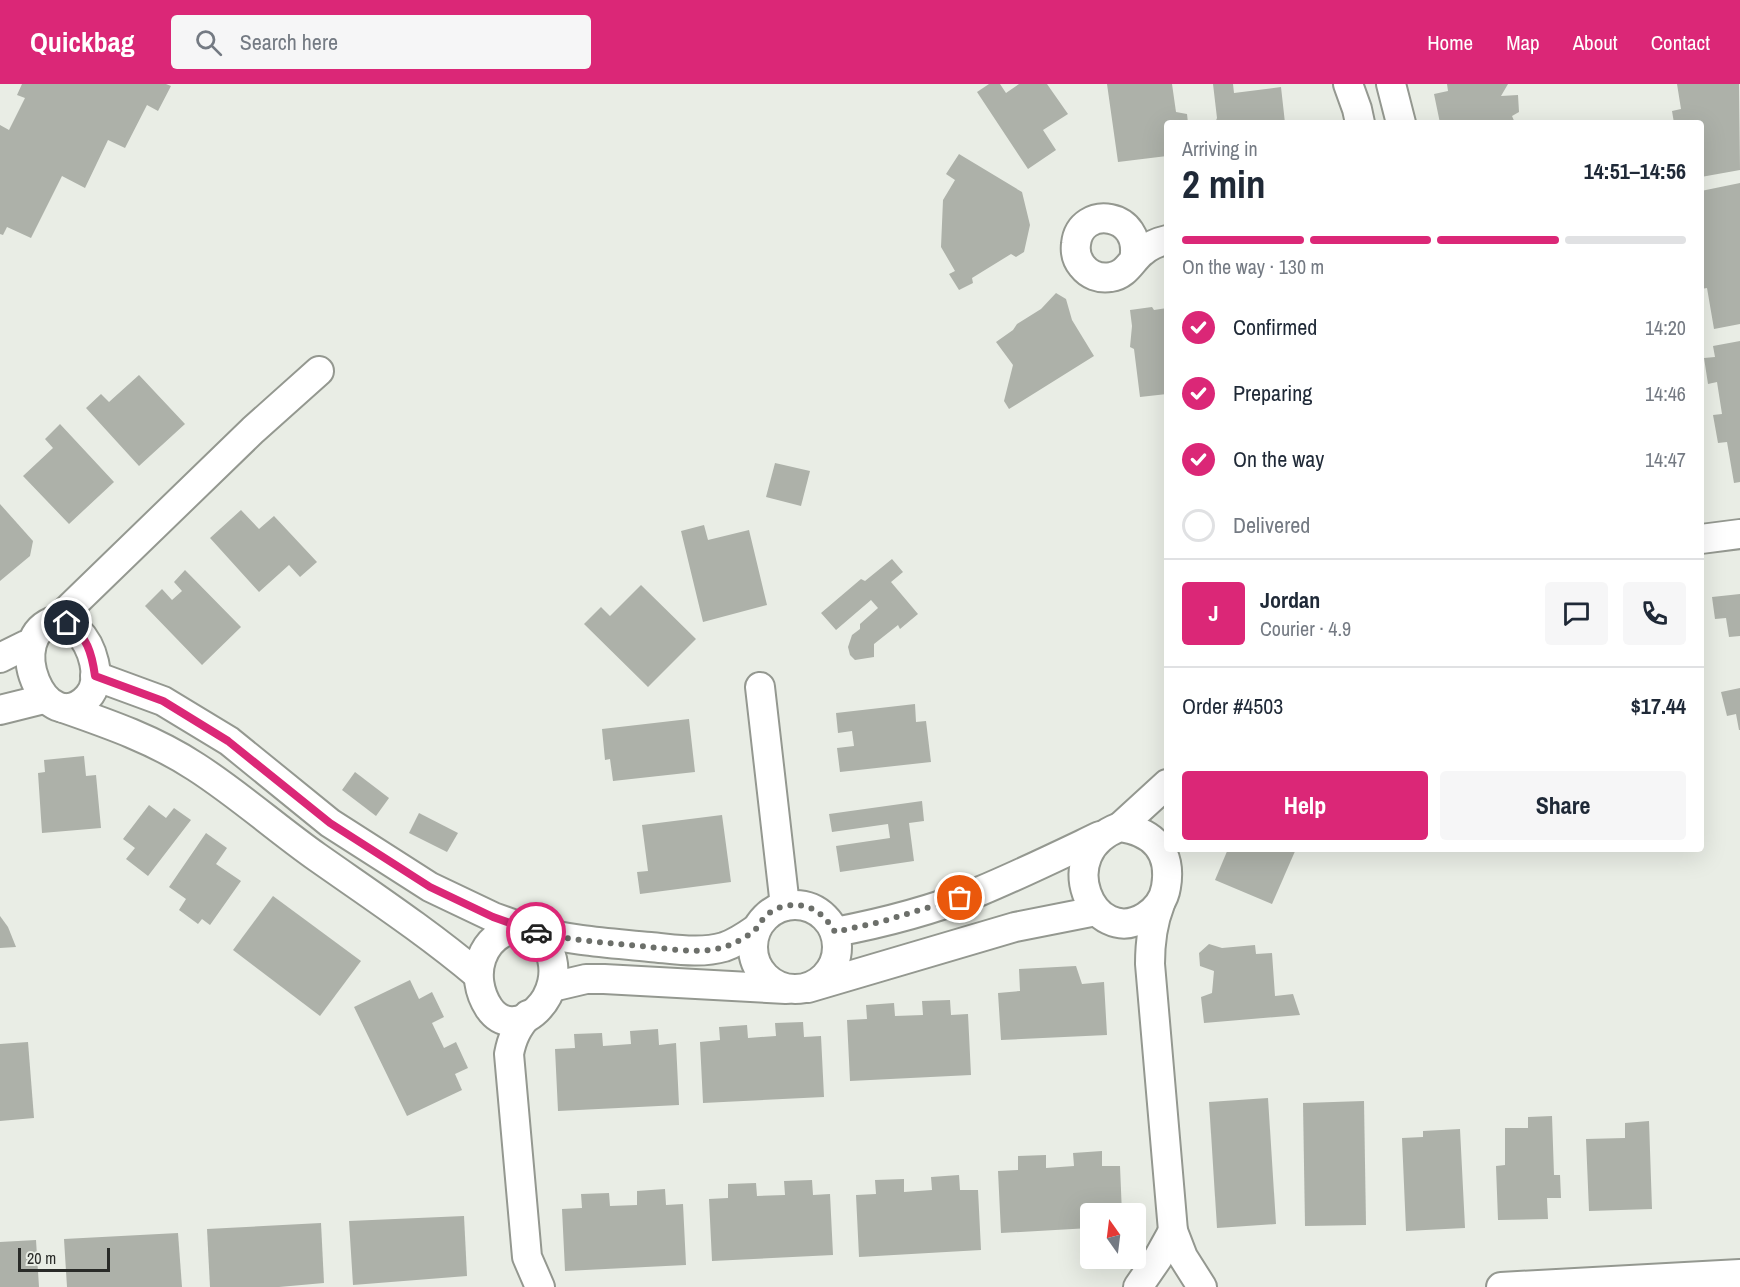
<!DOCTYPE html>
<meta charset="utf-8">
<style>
body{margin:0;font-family:"Archivo Narrow",sans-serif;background:#f6f6f7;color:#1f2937;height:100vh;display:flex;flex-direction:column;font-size:22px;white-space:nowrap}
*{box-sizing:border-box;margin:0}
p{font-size:20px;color:#747a83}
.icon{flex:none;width:33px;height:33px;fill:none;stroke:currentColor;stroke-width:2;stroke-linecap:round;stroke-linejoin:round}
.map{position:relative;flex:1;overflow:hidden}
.side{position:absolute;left:1164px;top:36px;width:540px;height:732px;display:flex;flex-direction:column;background:#fff;border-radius:6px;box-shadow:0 6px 24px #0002}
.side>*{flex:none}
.needle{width:39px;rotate:346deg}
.fabs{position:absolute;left:1080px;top:1119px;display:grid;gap:12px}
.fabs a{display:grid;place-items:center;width:66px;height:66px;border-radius:6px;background:#fff;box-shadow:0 6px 24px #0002;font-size:30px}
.scale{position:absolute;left:18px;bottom:15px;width:92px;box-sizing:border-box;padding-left:6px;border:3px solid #292b28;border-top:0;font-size:16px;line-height:21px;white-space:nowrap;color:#292b28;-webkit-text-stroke:4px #e9ede5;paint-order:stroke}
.pin{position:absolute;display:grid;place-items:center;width:51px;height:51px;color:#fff;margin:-26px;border:3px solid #fff;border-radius:50%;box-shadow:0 2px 6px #0007}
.courier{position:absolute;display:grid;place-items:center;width:60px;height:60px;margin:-30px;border:4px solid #db2777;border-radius:50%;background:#fff;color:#222;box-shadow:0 2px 8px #0007}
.headline em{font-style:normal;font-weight:700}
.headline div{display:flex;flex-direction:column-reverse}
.headline{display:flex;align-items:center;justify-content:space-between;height:102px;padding:0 18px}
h1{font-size:39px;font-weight:700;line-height:45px}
.bar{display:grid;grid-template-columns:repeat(4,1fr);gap:9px 6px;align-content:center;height:72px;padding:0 18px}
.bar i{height:8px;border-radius:4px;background:#e0e1e3}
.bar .selected{background:#db2777}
.bar p{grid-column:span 4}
.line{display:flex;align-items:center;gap:15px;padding:0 18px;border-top:2px solid #e0e1e3}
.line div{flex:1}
.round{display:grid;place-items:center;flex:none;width:63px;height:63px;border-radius:6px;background:#f6f6f7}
ol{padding:0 18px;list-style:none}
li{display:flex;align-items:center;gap:18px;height:66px}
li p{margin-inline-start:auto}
li .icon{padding:6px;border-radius:50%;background:#db2777;color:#fff;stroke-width:4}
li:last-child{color:#747a83}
li i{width:33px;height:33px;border:3px solid #e0e1e3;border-radius:50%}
.cta{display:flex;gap:12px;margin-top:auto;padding:12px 18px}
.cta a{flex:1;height:69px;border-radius:6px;background:#db2777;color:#fff;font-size:24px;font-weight:700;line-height:69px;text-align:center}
.cta a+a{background:#f6f6f7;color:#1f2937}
header{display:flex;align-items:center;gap:36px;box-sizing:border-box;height:84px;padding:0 30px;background:#db2777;color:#fff}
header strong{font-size:28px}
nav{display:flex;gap:33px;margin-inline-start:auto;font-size:21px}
.search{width:420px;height:54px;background:#f6f6f7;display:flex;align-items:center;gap:15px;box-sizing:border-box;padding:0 21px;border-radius:6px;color:#747a83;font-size:22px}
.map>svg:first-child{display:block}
.building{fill:#adb1a9}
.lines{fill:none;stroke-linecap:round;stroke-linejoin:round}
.minor-casing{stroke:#949890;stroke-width:32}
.minor{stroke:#fff;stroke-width:28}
.done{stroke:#6c6f6a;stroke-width:6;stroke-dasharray:0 10.8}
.route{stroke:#db2777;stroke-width:8}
</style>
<header>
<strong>Quickbag</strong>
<div class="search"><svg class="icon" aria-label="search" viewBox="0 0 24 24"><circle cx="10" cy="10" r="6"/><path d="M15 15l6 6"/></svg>Search here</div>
<nav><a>Home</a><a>Map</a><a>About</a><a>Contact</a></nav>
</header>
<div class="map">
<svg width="1740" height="1203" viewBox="0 0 1740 1203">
<rect width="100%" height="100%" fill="#e9ede5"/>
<g class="building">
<path d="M 22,0 L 166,0 L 171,2 L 158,27 L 147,21 L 125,64 L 108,56 L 85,104 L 62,92 L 31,154 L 7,143 L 3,151 L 0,150 L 0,41 L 9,46 L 25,14 L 17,11 Z"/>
<path d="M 989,0 L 1000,0 L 1006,9 L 1019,0 L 1047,0 L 1068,30 L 1043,46 L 1056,66 L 1028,85 L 977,8 Z"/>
<path d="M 1107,0 L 1172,0 L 1176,28 L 1187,30 L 1188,39 L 1167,39 L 1167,72 L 1118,78 Z"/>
<path d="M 1213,0 L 1233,0 L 1234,9 L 1281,3 L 1285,39 L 1215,39 L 1217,34 Z"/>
<path d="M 1447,0 L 1508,0 L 1501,12 L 1518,11 L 1519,28 L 1512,32 L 1515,39 L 1440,39 L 1434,10 L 1448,7 Z"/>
<path d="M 1677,0 L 1739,0 L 1740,86 L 1701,93 L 1701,39 L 1674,39 L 1672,27 L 1681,25 Z"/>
<path d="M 959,70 L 1022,108 L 1030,141 L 1024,168 L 1016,173 L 1011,170 L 972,194 L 973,199 L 959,206 L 949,190 L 955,187 L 941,163 L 943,116 L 955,96 L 946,90 Z"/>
<path d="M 1740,99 L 1740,240 L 1714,245 L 1707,204 L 1701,205 L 1701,176 L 1703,176 L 1701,107 Z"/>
<path d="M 1056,209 L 1066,215 L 1072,236 L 1094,272 L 1009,325 L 1004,317 L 1013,281 L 996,258 L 1013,246 L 1017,240 L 1041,225 Z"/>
<path d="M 1152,223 L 1154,226 L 1167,224 L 1167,310 L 1140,313 L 1134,265 L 1130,263 L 1132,242 L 1130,226 Z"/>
<path d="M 1740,257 L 1740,398 L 1734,399 L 1727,358 L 1718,359 L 1713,331 L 1722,330 L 1717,298 L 1708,300 L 1704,274 L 1715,273 L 1713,262 Z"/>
<path d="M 139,291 L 185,340 L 139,382 L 86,324 L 101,310 L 109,318 Z"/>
<path d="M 60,340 L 114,398 L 69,440 L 23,392 L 53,364 L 45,355 Z"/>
<path d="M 775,379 L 810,387 L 801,422 L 766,413 Z"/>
<path d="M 0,420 L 33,457 L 30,472 L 0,497 Z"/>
<path d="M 241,426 L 259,445 L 274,432 L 317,478 L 300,493 L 289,481 L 259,508 L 210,454 Z"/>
<path d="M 704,441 L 708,456 L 749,446 L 767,521 L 703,538 L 681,447 Z"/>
<path d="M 892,475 L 903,488 L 891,498 L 918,530 L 900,545 L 898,541 L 874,560 L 874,573 L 855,576 L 850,571 L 848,563 L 852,551 L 860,545 L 860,540 L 878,524 L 871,516 L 836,546 L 821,529 L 861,495 L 865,497 Z"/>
<path d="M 185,486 L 241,543 L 202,581 L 145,522 L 162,505 L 172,516 L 182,507 L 174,498 Z"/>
<path d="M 641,501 L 696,555 L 648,603 L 584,540 L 601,523 L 610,532 Z"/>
<path d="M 1740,510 L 1740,552 L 1729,553 L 1726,534 L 1715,535 L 1712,513 Z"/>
<path d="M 1740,604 L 1740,646 L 1739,646 L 1736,630 L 1727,632 L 1721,608 Z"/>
<path d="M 915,620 L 916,638 L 926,637 L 931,678 L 840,688 L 837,664 L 854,662 L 852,647 L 838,649 L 836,629 Z"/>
<path d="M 689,635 L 695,688 L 613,697 L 610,675 L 605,676 L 602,645 Z"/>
<path d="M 84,672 L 86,692 L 96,691 L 101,744 L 42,749 L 38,689 L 45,688 L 44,676 Z"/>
<path d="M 355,688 L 389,714 L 376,732 L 342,706 Z"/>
<path d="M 922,717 L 924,737 L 909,739 L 914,777 L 840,788 L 836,762 L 890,754 L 888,740 L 832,748 L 829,730 Z"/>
<path d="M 149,721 L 166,734 L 174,724 L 191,736 L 148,792 L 126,775 L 135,764 L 123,755 Z"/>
<path d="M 419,729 L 458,749 L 447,768 L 409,749 Z"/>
<path d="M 722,731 L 731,798 L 640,810 L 637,788 L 648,787 L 642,741 Z"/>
<path d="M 206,749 L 227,764 L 216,780 L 241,797 L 210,841 L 202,835 L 198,840 L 179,826 L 186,815 L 169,803 Z"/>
<path d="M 1228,765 L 1296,765 L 1272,820 L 1215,796 Z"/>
<path d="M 273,812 L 361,877 L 320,932 L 233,866 Z"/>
<path d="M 0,832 L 8,843 L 16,863 L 0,864 Z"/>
<path d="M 1209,860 L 1222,864 L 1255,861 L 1256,870 L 1272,869 L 1275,912 L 1293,910 L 1300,931 L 1204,939 L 1201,913 L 1212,909 L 1214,887 L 1200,882 L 1199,869 Z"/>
<path d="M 1076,882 L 1082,900 L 1104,898 L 1107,951 L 1001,956 L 998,909 L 1020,907 L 1019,885 Z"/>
<path d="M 410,896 L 419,915 L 432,908 L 444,933 L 432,939 L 444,964 L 456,958 L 468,984 L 455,990 L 462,1006 L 407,1032 L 354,923 Z"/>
<path d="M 950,916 L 951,931 L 968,930 L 971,991 L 850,997 L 847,936 L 867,935 L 866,921 L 894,919 L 895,932 L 923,931 L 922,917 Z"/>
<path d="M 803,938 L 804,953 L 821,952 L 824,1013 L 703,1019 L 700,958 L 720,956 L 719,943 L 747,941 L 748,954 L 776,952 L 775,939 Z"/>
<path d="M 658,945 L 659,961 L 676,959 L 679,1021 L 558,1027 L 555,965 L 575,964 L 574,950 L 602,949 L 603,962 L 631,960 L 630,947 Z"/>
<path d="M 28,958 L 34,1034 L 0,1037 L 0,960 Z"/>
<path d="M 1268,1014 L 1276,1140 L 1217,1144 L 1209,1018 Z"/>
<path d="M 1364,1017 L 1366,1141 L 1305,1142 L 1303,1019 Z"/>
<path d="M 1552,1032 L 1554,1091 L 1560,1091 L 1561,1114 L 1547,1114 L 1548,1135 L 1498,1136 L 1496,1082 L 1505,1081 L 1505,1044 L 1528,1044 L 1528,1033 Z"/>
<path d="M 1649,1037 L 1652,1125 L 1589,1127 L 1586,1055 L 1625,1054 L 1625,1039 Z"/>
<path d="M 1460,1045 L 1465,1144 L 1406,1147 L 1402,1054 L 1423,1053 L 1423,1047 Z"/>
<path d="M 1102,1067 L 1102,1082 L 1120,1082 L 1122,1130 L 1090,1130 L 1090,1144 L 1001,1149 L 998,1087 L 1018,1086 L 1018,1072 L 1046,1071 L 1046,1084 L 1074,1082 L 1073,1069 Z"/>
<path d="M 959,1091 L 960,1106 L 978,1106 L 981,1166 L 859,1173 L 856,1111 L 876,1110 L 875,1096 L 904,1095 L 904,1108 L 932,1106 L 931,1093 Z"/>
<path d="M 812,1096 L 813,1111 L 830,1110 L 833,1171 L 712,1177 L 709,1115 L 728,1114 L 728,1100 L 756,1099 L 757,1112 L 785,1111 L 784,1097 Z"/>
<path d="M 665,1105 L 666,1121 L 683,1120 L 686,1181 L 565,1187 L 562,1125 L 582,1124 L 581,1110 L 609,1109 L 610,1122 L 637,1121 L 637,1107 Z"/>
<path d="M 464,1132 L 467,1192 L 353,1201 L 349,1137 Z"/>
<path d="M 321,1139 L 324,1199 L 279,1203 L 210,1203 L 207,1145 Z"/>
<path d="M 178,1149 L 182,1203 L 67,1203 L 64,1155 Z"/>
<path d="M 36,1156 L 39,1203 L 0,1203 L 0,1158 Z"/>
</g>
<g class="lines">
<defs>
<g id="minor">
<path d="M 1348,0 L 1357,25 L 1360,39"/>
<path d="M 1391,0 L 1401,39"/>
<path d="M 1134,176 C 1144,128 1080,120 1076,160 C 1075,168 1077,176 1082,182 C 1089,191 1099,195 1111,193 C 1126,191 1131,177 1142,168 C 1149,162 1158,158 1167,156"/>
<path d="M 1701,455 L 1740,450"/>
<path d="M 57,536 L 253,346 L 319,287"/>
<path d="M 57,536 C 64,538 71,540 77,546 C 92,561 104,595 88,613 C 46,659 0,550 57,536 Z"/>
<path d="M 0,574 L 26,561"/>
<path d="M 95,592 L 163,617 L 229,657 L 330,739 L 430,803 L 493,833 L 521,843"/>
<path d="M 760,603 L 785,822"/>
<path d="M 63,624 C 109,640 155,656 196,683 C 238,710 276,744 317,773 C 371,811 427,848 478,891"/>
<path d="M 0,626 L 44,615"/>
<path d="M 1120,743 C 1154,748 1172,768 1166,803 C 1164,816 1156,826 1145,833 C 1092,865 1051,768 1120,743 Z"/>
<path d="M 1120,743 L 1167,700"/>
<path d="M 1160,820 C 1152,840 1150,859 1150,880 L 1173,1147 L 1183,1173 L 1202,1203"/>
<circle cx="795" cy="863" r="42"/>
<path d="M 520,843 C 534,845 541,852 548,864 C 571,911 515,962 489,924 C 468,892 480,850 520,843 Z"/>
<path d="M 535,847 C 573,857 611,859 650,863 C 674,865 700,870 724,863 C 736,859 746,852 756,845"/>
<path d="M 835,848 C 883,839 932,826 978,808 C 1019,791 1060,771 1100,752"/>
<path d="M 552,903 L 586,895 L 604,895 L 786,905"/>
<path d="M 808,904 L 1015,843 L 1096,827"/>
<path d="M 528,931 C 517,944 512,954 509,970 L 527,1173 L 540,1203"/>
<path d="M 1138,1203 L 1158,1174 L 1173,1147"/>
<path d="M 1501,1203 L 1740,1190"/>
</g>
</defs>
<use href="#minor" class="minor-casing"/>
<use href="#minor" class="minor"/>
</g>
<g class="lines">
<path class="done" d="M 536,848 C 574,857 611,859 649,863 C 674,865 703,871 727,862 C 737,858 747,853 755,846 C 758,843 760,839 763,835 C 770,826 783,821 795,821 C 814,821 826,833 835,848 L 880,838 L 960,814"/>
<path class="route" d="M 67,539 C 87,551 92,570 95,592 L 163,617 L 228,657 L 330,739 L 430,803 L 493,833 L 536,848"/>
</g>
</svg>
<div class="fabs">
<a><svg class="needle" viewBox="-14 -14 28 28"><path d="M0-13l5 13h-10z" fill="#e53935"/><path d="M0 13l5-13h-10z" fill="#747a83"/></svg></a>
</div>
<div class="scale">20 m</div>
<div class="pin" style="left:960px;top:814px;background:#ea580c"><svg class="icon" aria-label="bag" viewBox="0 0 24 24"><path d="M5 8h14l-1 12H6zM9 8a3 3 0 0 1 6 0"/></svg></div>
<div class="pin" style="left:67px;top:539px;background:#1f2937"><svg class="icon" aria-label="home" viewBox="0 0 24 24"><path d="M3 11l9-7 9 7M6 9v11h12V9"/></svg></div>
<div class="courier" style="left:536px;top:848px"><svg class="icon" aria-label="car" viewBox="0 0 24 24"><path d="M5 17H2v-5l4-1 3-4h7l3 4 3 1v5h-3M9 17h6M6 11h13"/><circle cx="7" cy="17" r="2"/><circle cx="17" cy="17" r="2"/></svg></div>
<section class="side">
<div class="headline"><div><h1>2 min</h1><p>Arriving in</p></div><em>14:51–14:56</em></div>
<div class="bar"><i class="selected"></i><i class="selected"></i><i class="selected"></i><i></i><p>On the way · 130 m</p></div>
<ol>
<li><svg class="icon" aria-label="check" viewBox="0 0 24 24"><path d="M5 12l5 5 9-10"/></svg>Confirmed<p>14:20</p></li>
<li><svg class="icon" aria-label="check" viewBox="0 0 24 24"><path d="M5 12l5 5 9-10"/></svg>Preparing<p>14:46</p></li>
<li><svg class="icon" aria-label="check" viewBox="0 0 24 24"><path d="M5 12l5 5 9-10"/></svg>On the way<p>14:47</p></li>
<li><i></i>Delivered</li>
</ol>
<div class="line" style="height:108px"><b class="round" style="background:#db2777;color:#fff">J</b><div><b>Jordan</b><p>Courier · 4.9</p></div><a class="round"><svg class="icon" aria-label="chat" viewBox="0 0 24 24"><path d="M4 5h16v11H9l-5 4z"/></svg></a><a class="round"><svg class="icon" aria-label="phone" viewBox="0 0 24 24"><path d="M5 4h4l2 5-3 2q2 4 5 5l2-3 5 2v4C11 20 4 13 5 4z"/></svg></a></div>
<div class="line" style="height:78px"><div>Order #4503</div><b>$17.44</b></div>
<div class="cta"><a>Help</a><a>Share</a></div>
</section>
</div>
